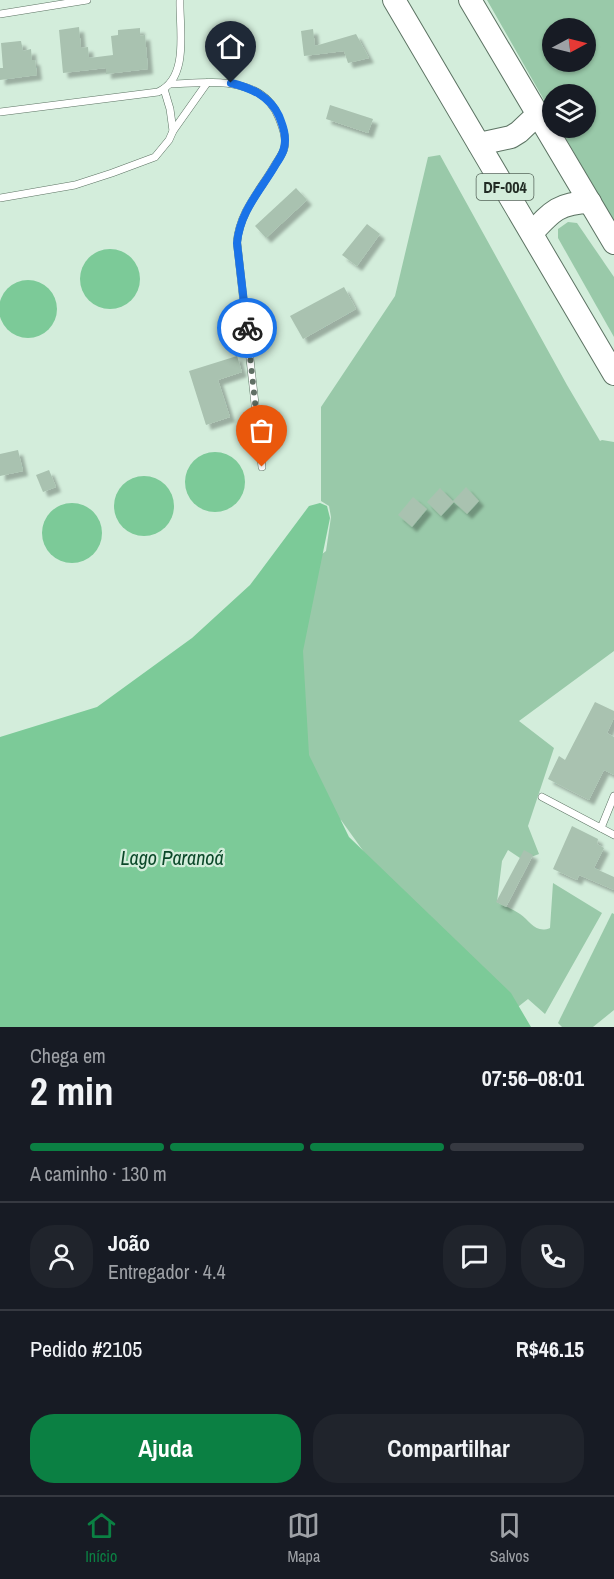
<!DOCTYPE html>
<html lang="pt">
<meta charset="utf-8">
<style>
body{margin:0;font-family:"Archivo Narrow",sans-serif;background:#20242c;color:#f1f3f6;height:100vh;display:flex;flex-direction:column;font-size:22px;white-space:nowrap}
*{box-sizing:border-box;margin:0}
p{font-size:20px;color:#9ea1a6}
.icon{flex:none;width:33px;height:33px;fill:none;stroke:currentColor;stroke-width:2;stroke-linecap:round;stroke-linejoin:round}
.map{position:relative;height:1027px;overflow:hidden}
.details{display:flex;flex-direction:column;background:#171b24;flex:1}
.details>*{flex:none}
.needle{width:39px;rotate:83deg}
.controls{position:absolute;left:542px;top:18px;display:grid;gap:12px}
.controls a{display:grid;place-items:center;width:54px;height:54px;border-radius:50%;background:#171b24;box-shadow:0 2px 4px #0004;font-size:30px}
.pin{position:absolute;display:grid;place-items:center;width:51px;height:51px;color:#fff;margin:-62px -26px;border-radius:50% 50% 50% 0;rotate:-45deg;box-shadow:0 0 6px #0007}
.pin .icon{rotate:45deg}
.courier{position:absolute;display:grid;place-items:center;width:60px;height:60px;margin:-30px;border:4px solid #1a73e8;border-radius:50%;background:#fff;color:#222;box-shadow:0 2px 8px #0007}
.headline em{font-style:normal;font-weight:800}
.headline div{display:flex;flex-direction:column-reverse}
.headline{display:flex;align-items:center;justify-content:space-between;height:102px;padding:0 30px}
h1{font-size:39px;font-weight:800;line-height:45px}
.bar{display:grid;grid-template-columns:repeat(4,1fr);gap:9px 6px;align-content:center;height:72px;padding:0 30px}
.bar i{height:8px;border-radius:4px;background:#363941}
.bar .current{background:#0b8043}
.bar p{grid-column:span 4}
.line{display:flex;align-items:center;gap:15px;padding:0 30px;border-top:2px solid #363941}
.line div{flex:1}
.round{display:grid;place-items:center;flex:none;width:63px;height:63px;border-radius:24px;background:#20242c}
.cta{display:flex;gap:12px;margin-top:auto;padding:12px 30px}
.cta a{flex:1;height:69px;border-radius:24px;background:#0b8043;color:#fff;font-size:24px;font-weight:800;line-height:69px;text-align:center}
.cta a+a{background:#20242c;color:#f1f3f6}
.dock{display:flex;justify-content:space-around;align-items:center;height:84px;border-top:2px solid #363941;background:#171b24;font-size:16px;color:#9ea1a6}
.dock a{display:grid;justify-items:center;gap:3px}
.dock .current{color:#0b8043}
.map>svg:first-child{display:block}
.green{fill:#99c9a9;fill-rule:evenodd}
.water{fill:#7cca98}
.building{fill:#a9c2b0;filter:url(#shadow)}
.lines{fill:none;stroke-linecap:round;stroke-linejoin:round}
.service-casing{stroke:#5c7363;stroke-width:8}
.trunk-casing{stroke:#5c7363;stroke-width:24}
.service{stroke:#fff;stroke-width:7}
.trunk{stroke:#fff;stroke-width:22}
.done{stroke:#5f6f64;stroke-width:6;stroke-dasharray:0 10.8}
.route{stroke:#1a73e8;stroke-width:8}
.labels{text-anchor:middle;stroke-width:4.5;stroke-linejoin:round;paint-order:stroke}
.shield{fill:#d3eddb;stroke:#56655b;stroke-width:1.5}
.shield-label{font-size:16px;font-weight:bold;fill:#212b24}
.water-label{font-size:20px;font-style:italic;fill:#0b4829;stroke:#d3eddb}
</style>
<div class="map">
<svg width="614" height="1027" viewBox="0 0 614 1027">
<defs>
<filter id="shadow"><feDropShadow dx="5" dy="5" stdDeviation="1.5" flood-color="#0004"/></filter>
</defs>
<rect width="100%" height="100%" fill="#d3eddb"/>
<g class="green">
<path d="M 487,0 L 614,0 L 614,222 L 560,128 L 585,128 L 585,94 L 552,94 L 552,114 ZM 552,28 L 585,28 L 585,62 L 552,62 Z"/>
<path d="M 440,155 L 567,385 L 600,441 L 602,440 L 614,442 L 614,651 L 519,721 L 554,748 L 528,826 L 539,854 L 523,860 L 508,850 L 502,861 L 497,902 C 504,906 513,909 520,914 C 530,921 536,934 550,928 L 553,883 L 602,913 L 545,1014 L 528,999 L 504,1018 L 364,852 L 341,820 L 59,757 L 326,551 L 331,517 L 329,506 L 321,501 L 321,407 L 395,296 L 428,157 Z"/>
<path d="M 568,222 L 577,223 L 614,277 L 614,337 L 558,238 L 558,229 Z"/>
<path d="M 612,913 L 614,914 L 614,1010 L 593,1027 L 562,1027 L 558,1023 Z"/>
</g>
<g class="water">
<circle cx="110" cy="279" r="30"/>
<circle cx="28" cy="309" r="29"/>
<circle cx="215" cy="482" r="30"/>
<circle cx="144" cy="506" r="30"/>
<path d="M 320,503 L 327,506 L 330,518 L 303,651 L 309,755 L 349,837 L 511,993 L 531,1027 L 0,1027 L 0,737 L 97,707 L 192,638 L 250,585 L 309,506 Z"/>
<circle cx="72" cy="533" r="30"/>
</g>
<g class="building">
<path d="M 79,27 L 81,48 L 88,47 L 89,58 L 113,55 L 111,36 L 118,35 L 118,30 L 140,28 L 140,36 L 145,35 L 148,69 L 106,74 L 106,68 L 63,73 L 59,30 Z"/>
<path d="M 313,29 L 315,46 L 356,34 L 369,58 L 348,63 L 344,51 L 304,56 L 301,31 Z"/>
<path d="M 20,41 L 21,41 L 23,51 L 31,49 L 32,60 L 35,60 L 37,75 L 0,80 L 0,68 L 3,68 L 1,43 Z"/>
<path d="M 330,105 L 373,119 L 368,133 L 326,119 Z"/>
<path d="M 296,188 L 307,200 L 266,238 L 255,226 Z"/>
<path d="M 367,224 L 380,234 L 357,266 L 342,255 Z"/>
<path d="M 344,287 L 356,309 L 303,339 L 290,316 Z"/>
<path d="M 237,356 L 242,372 L 218,380 L 230,417 L 206,425 L 189,371 Z"/>
<path d="M 18,450 L 23,471 L 0,476 L 0,454 Z"/>
<path d="M 49,470 L 56,487 L 43,492 L 36,475 Z"/>
<path d="M 466,487 L 479,501 L 467,514 L 454,502 L 441,516 L 427,502 L 440,488 L 453,501 Z"/>
<path d="M 413,497 L 427,509 L 412,527 L 398,515 Z"/>
<path d="M 595,702 L 614,711 L 614,718 L 607,733 L 614,737 L 614,775 L 604,770 L 589,800 L 548,779 L 559,756 L 565,760 Z"/>
<path d="M 572,826 L 598,839 L 597,844 L 604,848 L 594,868 L 614,877 L 614,890 L 579,875 L 577,880 L 553,869 Z"/>
<path d="M 524,850 L 533,855 L 506,907 L 496,902 Z"/>
</g>
<g class="lines">
<defs>
<g id="service">
<path d="M 0,14 L 87,0"/>
<path d="M 170,84 C 208,83 262,74 279,118 C 283,128 287,139 284,149 C 282,155 278,160 275,165 C 260,191 240,211 237,242 L 262,467"/>
<path d="M 0,112 L 158,92 C 190,78 179,27 180,0"/>
<path d="M 173,131 L 207,83"/>
<path d="M 0,198 L 75,185 L 112,173 L 155,157 L 169,140 L 173,131 L 170,109 L 164,89"/>
<path d="M 542,797 L 614,835"/>
<path d="M 601,828 L 614,796"/>
</g>
<g id="trunk">
<path d="M 394,0 L 614,374"/>
<path d="M 470,0 L 614,243"/>
<path d="M 479,144 L 511,137 L 519,132 L 538,114"/>
<path d="M 532,233 C 552,211 559,203 590,202"/>
</g>
</defs>
<use href="#service" class="service-casing"/>
<use href="#trunk" class="trunk-casing"/>
<use href="#service" class="service"/>
<use href="#trunk" class="trunk"/>
</g>
<g class="lines">
<path class="done" d="M 247,328 L 262,467"/>
<path class="route" d="M 231,83 C 251,88 270,96 279,116 C 283,126 287,137 284,148 C 283,154 279,159 276,164 C 261,190 240,211 237,243 L 247,328"/>
</g>
<g class="labels">
<rect class="shield" x="476.5" y="174" width="57" height="26" rx="4.5"/>
<g class="shield-label">
<text x="505" y="193">DF-004</text>
</g>
<g class="water-label">
<text x="172" y="865">Lago Paranoá</text>
</g>
</g>
</svg>
<div class="controls">
<a><svg class="needle" viewBox="-14 -14 28 28"><path d="M0-13l5 13h-10z" fill="#e53935"/><path d="M0 13l5-13h-10z" fill="#9ea1a6"/></svg></a>
<a><svg class="icon" aria-label="layers" viewBox="0 0 24 24"><path d="M12 4l9 5-9 5-9-5zM3 14l9 5 9-5"/></svg></a>
</div>
<div class="pin" style="left:262px;top:467px;background:#ea580c"><svg class="icon" aria-label="bag" viewBox="0 0 24 24"><path d="M5 8h14l-1 12H6zM9 8a3 3 0 0 1 6 0"/></svg></div>
<div class="pin" style="left:231px;top:83px;background:#1f2937"><svg class="icon" aria-label="home" viewBox="0 0 24 24"><path d="M3 11l9-7 9 7M6 9v11h12V9"/></svg></div>
<div class="courier" style="left:247px;top:328px"><svg class="icon" aria-label="bike" viewBox="0 0 24 24"><circle cx="6" cy="16" r="4"/><circle cx="18" cy="16" r="4"/><path d="M6 16l4-8h5l3 8M10 8l3 8H6M13 5h3"/></svg></div>
</div>
<section class="details">
<div class="headline"><div><h1>2 min</h1><p>Chega em</p></div><em>07:56–08:01</em></div>
<div class="bar"><i class="current"></i><i class="current"></i><i class="current"></i><i></i><p>A caminho · 130 m</p></div>
<div class="line" style="height:108px"><a class="round"><svg class="icon" aria-label="person" viewBox="0 0 24 24"><circle cx="12" cy="8" r="4"/><path d="M4 21q1-7 8-7t8 7"/></svg></a><div><b>João</b><p>Entregador · 4.4</p></div><a class="round"><svg class="icon" aria-label="chat" viewBox="0 0 24 24"><path d="M4 5h16v11H9l-5 4z"/></svg></a><a class="round"><svg class="icon" aria-label="phone" viewBox="0 0 24 24"><path d="M5 4h4l2 5-3 2q2 4 5 5l2-3 5 2v4C11 20 4 13 5 4z"/></svg></a></div>
<div class="line" style="height:78px"><div>Pedido #2105</div><b>R$46.15</b></div>
<div class="cta"><a>Ajuda</a><a>Compartilhar</a></div>
</section>
<nav class="dock">
<a class="current"><svg class="icon" aria-label="home" viewBox="0 0 24 24"><path d="M3 11l9-7 9 7M6 9v11h12V9"/></svg>Início</a>
<a><svg class="icon" aria-label="map" viewBox="0 0 24 24"><path d="M3 6l6-2 6 2 6-2v14l-6 2-6-2-6 2zM9 4v14M15 6v14"/></svg>Mapa</a>
<a><svg class="icon" aria-label="saved" viewBox="0 0 24 24"><path d="M7 4h10v16l-5-4-5 4z"/></svg>Salvos</a>
</nav>
